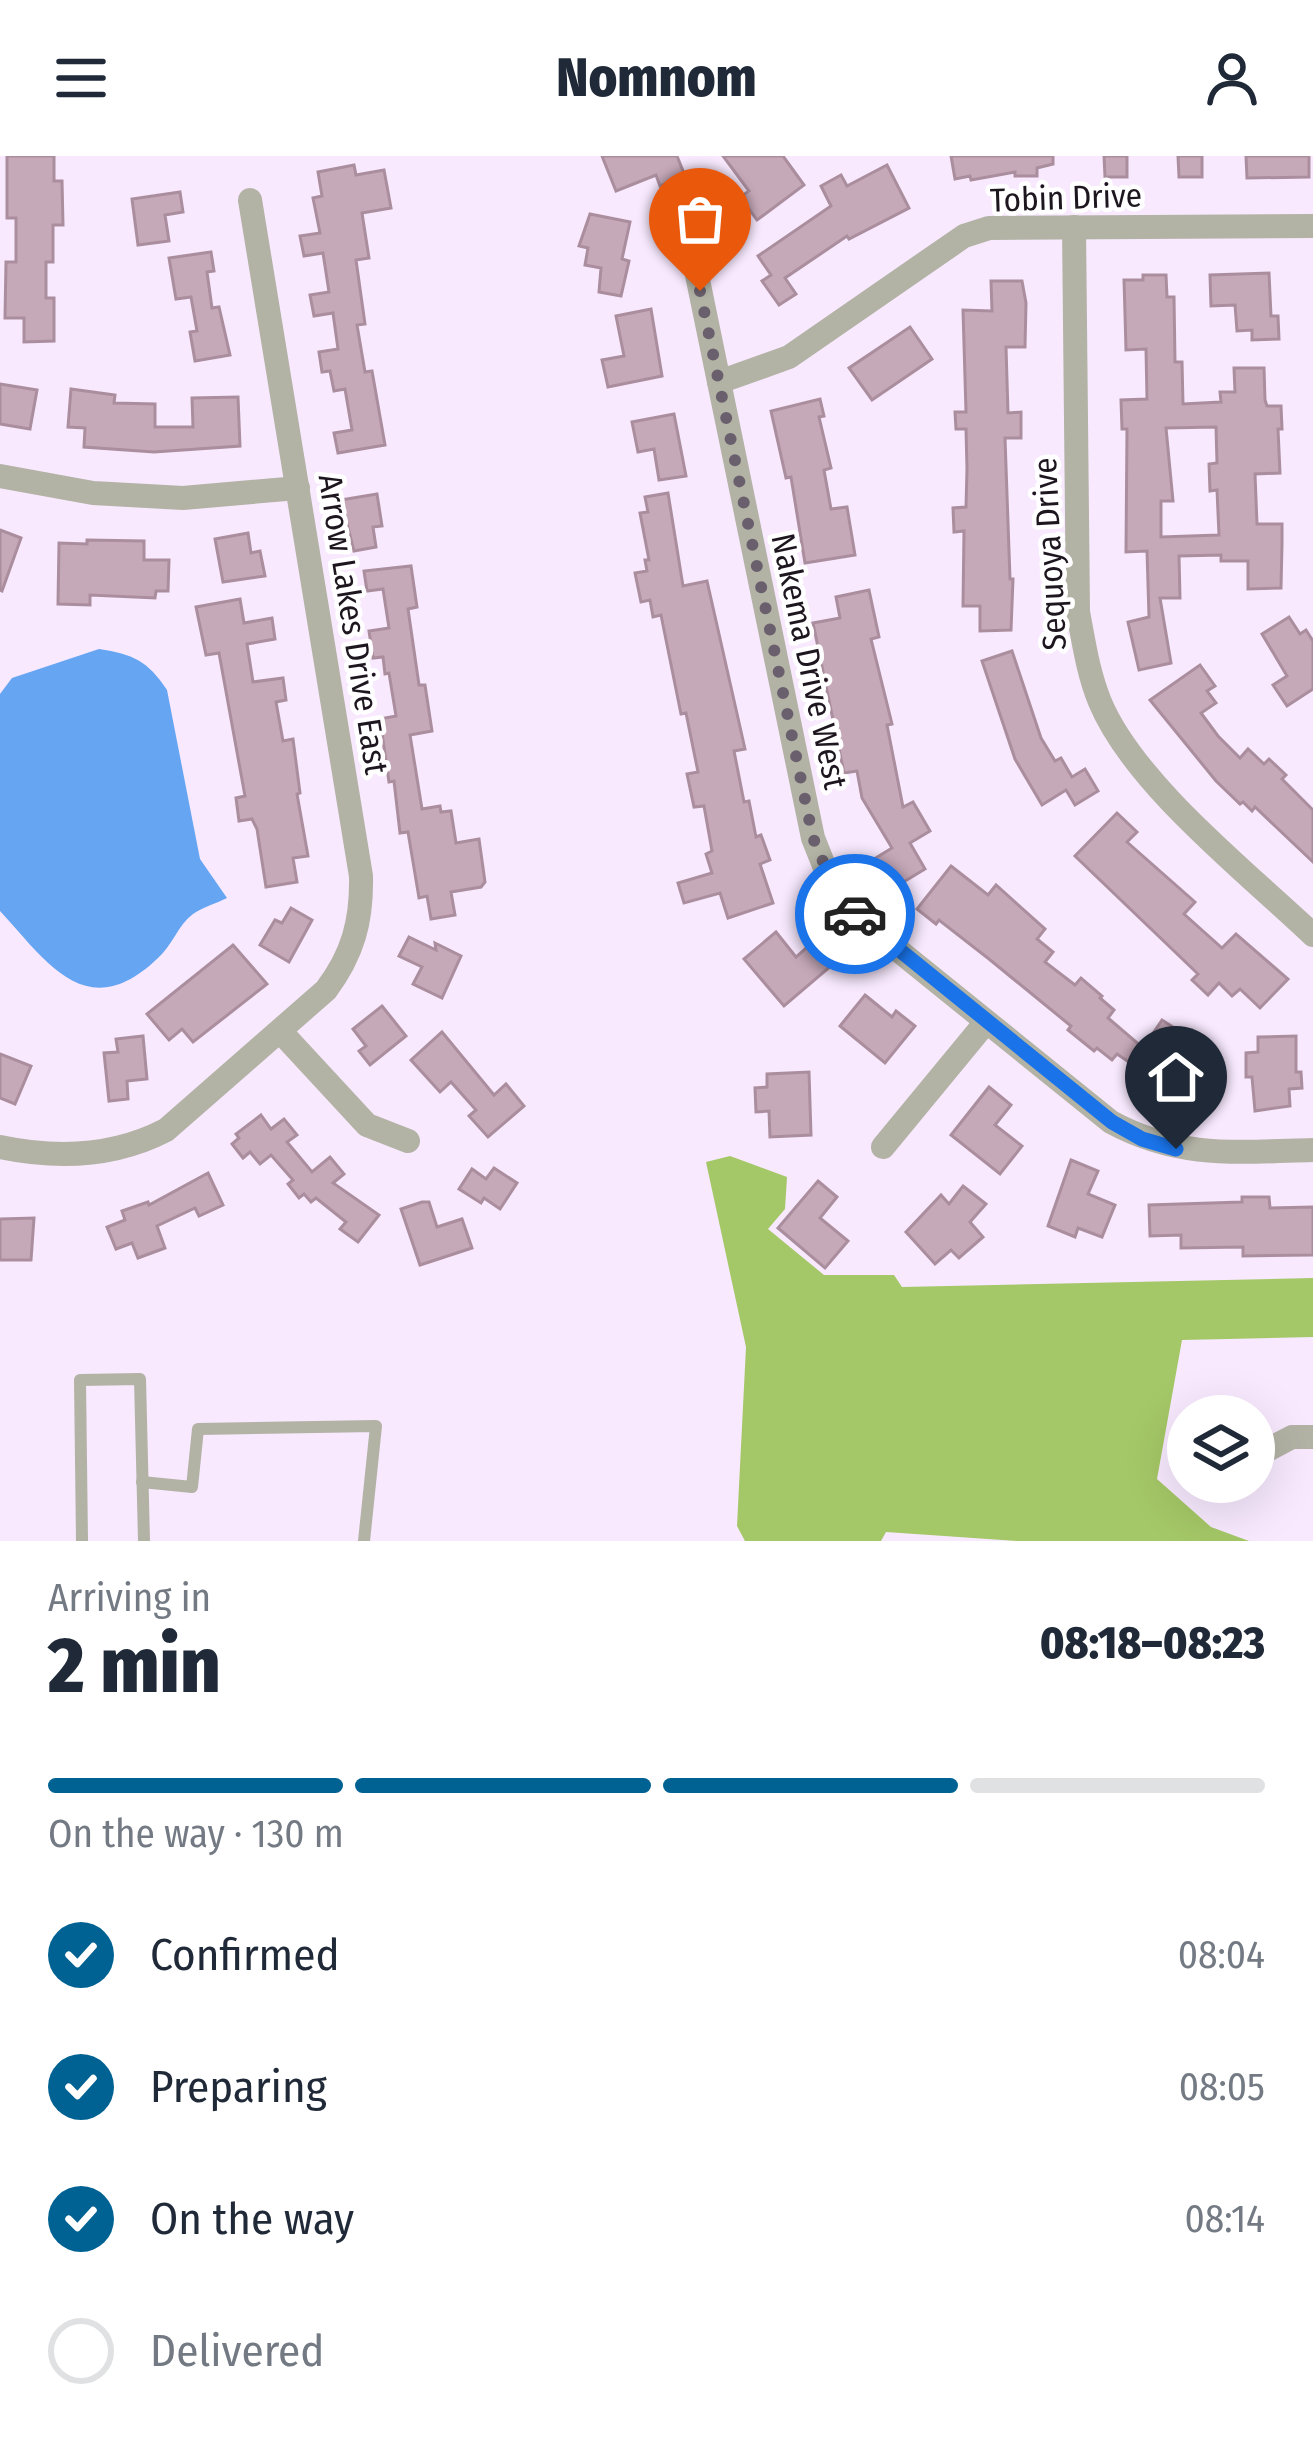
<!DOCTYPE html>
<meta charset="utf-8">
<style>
body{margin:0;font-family:"Fira Sans Condensed",sans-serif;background:#f6f6f7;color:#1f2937;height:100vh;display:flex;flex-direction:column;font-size:45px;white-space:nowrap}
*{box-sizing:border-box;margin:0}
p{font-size:39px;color:#747a83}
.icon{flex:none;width:66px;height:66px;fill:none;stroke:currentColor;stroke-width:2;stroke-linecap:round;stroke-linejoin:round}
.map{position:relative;height:1385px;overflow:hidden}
.details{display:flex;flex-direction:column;background:#fff;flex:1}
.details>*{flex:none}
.fabs{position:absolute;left:1167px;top:1239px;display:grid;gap:24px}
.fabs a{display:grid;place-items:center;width:108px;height:108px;border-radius:50%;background:#fff;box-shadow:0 12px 48px #0002;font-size:60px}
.pin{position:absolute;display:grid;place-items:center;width:102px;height:102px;color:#fff;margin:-123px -51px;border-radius:50% 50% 50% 0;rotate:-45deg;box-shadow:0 0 12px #0007}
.pin .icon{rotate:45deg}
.courier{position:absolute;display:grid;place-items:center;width:120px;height:120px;margin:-60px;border:9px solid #1a73e8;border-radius:50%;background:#fff;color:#222;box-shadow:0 3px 15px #0007}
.head em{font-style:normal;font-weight:800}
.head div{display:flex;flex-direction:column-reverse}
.head{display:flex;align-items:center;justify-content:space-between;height:204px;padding:0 48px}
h1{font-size:78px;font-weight:800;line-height:90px}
.bar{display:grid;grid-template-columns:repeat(4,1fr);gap:18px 12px;align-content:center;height:144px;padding:0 48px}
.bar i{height:15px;border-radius:9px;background:#e0e1e3}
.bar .current{background:#006292}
.bar p{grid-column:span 4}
ol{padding:0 48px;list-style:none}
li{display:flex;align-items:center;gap:36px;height:132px}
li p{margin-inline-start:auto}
li .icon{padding:12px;border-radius:50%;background:#006292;color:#fff;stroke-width:4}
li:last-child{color:#747a83}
li i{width:66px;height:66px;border:6px solid #e0e1e3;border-radius:50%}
header{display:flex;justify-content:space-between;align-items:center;height:156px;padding:0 48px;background:#fff;font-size:54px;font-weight:800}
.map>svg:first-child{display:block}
.forest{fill:#a4c767}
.water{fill:#65a5f1}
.building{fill:#c6a9b9;stroke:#ab8e9e;stroke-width:3;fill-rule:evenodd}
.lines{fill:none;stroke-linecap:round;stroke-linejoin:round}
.lane{stroke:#b2b2a5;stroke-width:12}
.street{stroke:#b2b2a5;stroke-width:24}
.done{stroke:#6a606d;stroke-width:12;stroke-dasharray:0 21.6}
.route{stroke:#1a73e8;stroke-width:15}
.labels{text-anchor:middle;stroke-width:9;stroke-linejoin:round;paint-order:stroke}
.street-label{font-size:33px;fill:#1d161f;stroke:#fff}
</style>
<header><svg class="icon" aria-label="menu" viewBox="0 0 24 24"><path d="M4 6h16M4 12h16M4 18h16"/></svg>Nomnom<svg class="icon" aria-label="person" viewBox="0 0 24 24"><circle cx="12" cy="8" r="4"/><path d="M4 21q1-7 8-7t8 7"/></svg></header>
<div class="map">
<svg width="1313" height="1385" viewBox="0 0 1313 1385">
<rect width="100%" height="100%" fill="#f8e9fe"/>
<path class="forest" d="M 730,1000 L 787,1021 L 785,1053 L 768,1073 L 824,1119 L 894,1119 L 902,1131 L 1313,1122 L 1313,1181 L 1182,1184 L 1157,1323 L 1211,1371 L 1249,1385 L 1017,1385 L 886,1376 L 881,1385 L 745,1385 L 737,1370 L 746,1191 L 706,1006 Z"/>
<path class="water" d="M 99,493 C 133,498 148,505 167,534 L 200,703 L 227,742 C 217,747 203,751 193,758 C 178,769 172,790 158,802 C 87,870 48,807 0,755 L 0,538 L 12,522 Z"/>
<g class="building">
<path d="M 7,0 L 54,0 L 54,25 L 62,25 L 63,69 L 53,69 L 53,106 L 46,106 L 46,142 L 54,142 L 54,185 L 24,186 L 24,162 L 5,162 L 6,106 L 16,106 L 16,62 L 7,62 Z"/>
<path d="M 602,0 L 677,0 L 685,20 L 660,30 L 656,19 L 616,35 Z"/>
<path d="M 723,0 L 783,0 L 804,29 L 757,64 L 740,41 L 749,35 Z"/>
<path d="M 951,0 L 1053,0 L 1053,8 L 1037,12 L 1037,20 L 1015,20 L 1015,16 L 971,24 L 970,20 L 955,23 Z"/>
<path d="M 1104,0 L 1127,0 L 1127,21 L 1105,21 Z"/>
<path d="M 1178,0 L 1202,0 L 1202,21 L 1179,21 Z"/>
<path d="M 1246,0 L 1309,0 L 1309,21 L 1247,22 Z"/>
<path d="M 354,9 L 356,19 L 384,14 L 391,52 L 362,57 L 369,102 L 356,104 L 365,168 L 357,169 L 365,216 L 372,215 L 385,289 L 338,297 L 334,277 L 352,274 L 345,233 L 334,235 L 330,215 L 322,216 L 319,196 L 338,193 L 333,157 L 314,160 L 310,139 L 329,136 L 323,97 L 304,100 L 300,80 L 320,77 L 313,42 L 322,40 L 318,16 Z"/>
<path d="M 887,9 L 909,52 L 849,83 L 847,80 L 785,122 L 796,138 L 779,149 L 762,125 L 771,119 L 758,100 L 831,50 L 821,30 L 841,19 L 847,30 Z"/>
<path d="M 180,36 L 183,56 L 165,59 L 169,85 L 138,89 L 132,43 Z"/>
<path d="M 590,58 L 630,66 L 622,103 L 629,105 L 621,140 L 599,136 L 601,112 L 585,109 L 588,92 L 579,90 Z"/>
<path d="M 211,96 L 214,115 L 207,116 L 212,152 L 219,151 L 230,199 L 195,205 L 190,176 L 197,175 L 191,141 L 176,143 L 169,102 Z"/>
<path d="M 1269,117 L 1271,160 L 1278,160 L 1279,183 L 1252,184 L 1252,174 L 1237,175 L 1235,149 L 1211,150 L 1210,119 Z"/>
<path d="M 1143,119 L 1166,119 L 1167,141 L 1174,141 L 1175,206 L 1182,206 L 1183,248 L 1221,246 L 1220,236 L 1235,236 L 1234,212 L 1264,212 L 1265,244 L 1267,250 L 1281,250 L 1282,273 L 1278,273 L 1280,317 L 1255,318 L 1257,368 L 1282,368 L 1282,388 L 1281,432 L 1248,433 L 1248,405 L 1221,405 L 1221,399 L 1179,400 L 1180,442 L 1160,442 L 1171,507 L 1139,514 L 1128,466 L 1149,461 L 1147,395 L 1126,396 L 1127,273 L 1122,273 L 1121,244 L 1147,243 L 1146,193 L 1126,194 L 1125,158 L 1124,124 L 1143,124 ZM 1216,271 L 1217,307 L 1209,308 L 1210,335 L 1217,334 L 1219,379 L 1161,381 L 1161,345 L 1173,345 L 1166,272 Z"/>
<path d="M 991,125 L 1022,125 L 1026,147 L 1025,191 L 1006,191 L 1008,257 L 1021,256 L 1021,282 L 1005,282 L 1010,423 L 1013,423 L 1011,474 L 980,475 L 980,450 L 963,450 L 964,375 L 954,376 L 953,352 L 966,351 L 967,313 L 966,273 L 956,273 L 955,256 L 966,256 L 963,154 L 992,155 Z"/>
<path d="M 651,153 L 662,220 L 608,231 L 602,204 L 624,200 L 616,160 Z"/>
<path d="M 910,171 L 932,203 L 872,244 L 849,212 Z"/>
<path d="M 0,228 L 37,234 L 30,273 L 0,268 Z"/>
<path d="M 71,233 L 115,239 L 114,247 L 155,248 L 155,271 L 193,271 L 192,242 L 238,241 L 240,290 L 154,296 L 84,291 L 85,272 L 68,271 Z"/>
<path d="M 820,243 L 824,260 L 819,261 L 831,312 L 824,314 L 831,353 L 847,351 L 855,399 L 805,407 L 791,321 L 786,322 L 771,255 Z"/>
<path d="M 674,258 L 686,320 L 659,324 L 654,293 L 638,296 L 632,266 Z"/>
<path d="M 668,337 L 683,430 L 707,425 L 745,593 L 734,595 L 744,646 L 749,645 L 756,681 L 761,679 L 770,704 L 760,708 L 773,747 L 728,762 L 720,737 L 684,747 L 678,727 L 712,717 L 706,698 L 712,695 L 704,650 L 694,651 L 687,618 L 698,616 L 686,557 L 681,558 L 661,459 L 653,461 L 650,444 L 641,446 L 635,417 L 647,415 L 645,404 L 649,404 L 640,357 L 648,356 L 645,341 Z"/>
<path d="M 377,338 L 382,370 L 373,371 L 376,391 L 354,395 L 341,344 Z"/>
<path d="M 0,374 L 21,382 L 2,435 L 0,434 Z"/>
<path d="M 248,377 L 251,397 L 260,395 L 265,420 L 223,426 L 215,383 Z"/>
<path d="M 87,384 L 144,385 L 144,404 L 169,404 L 168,435 L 156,435 L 155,442 L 90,439 L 90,449 L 58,448 L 59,387 L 87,388 Z"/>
<path d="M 411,410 L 417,451 L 408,453 L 419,529 L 425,529 L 432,575 L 410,579 L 422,653 L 440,650 L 441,656 L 451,655 L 456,687 L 479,683 L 485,726 L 481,731 L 451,736 L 455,759 L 431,763 L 427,740 L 419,742 L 408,676 L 400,677 L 394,625 L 389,626 L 380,563 L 396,560 L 389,517 L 385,518 L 383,501 L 373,502 L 369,475 L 389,472 L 383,433 L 367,435 L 364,415 Z"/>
<path d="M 869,434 L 879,481 L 871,483 L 892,568 L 887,569 L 903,651 L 913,646 L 930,675 L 910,687 L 925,713 L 892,733 L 874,703 L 892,692 L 862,642 L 857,615 L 844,617 L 813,467 L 840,462 L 836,441 Z"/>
<path d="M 240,443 L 244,467 L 272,462 L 275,483 L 247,488 L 253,526 L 283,522 L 286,544 L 276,546 L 283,585 L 293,583 L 300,637 L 297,638 L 308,700 L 293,702 L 297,726 L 266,731 L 257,673 L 252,663 L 239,665 L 236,642 L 245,640 L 219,497 L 206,499 L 196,451 Z"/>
<path d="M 1289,461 L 1300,478 L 1306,474 L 1313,485 L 1313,533 L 1287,550 L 1273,529 L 1287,520 L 1262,478 Z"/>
<path d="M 1012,495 L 1041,582 L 1055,605 L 1061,602 L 1072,621 L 1085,613 L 1098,635 L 1075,649 L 1066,634 L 1042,649 L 1015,603 L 982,505 Z"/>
<path d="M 1200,509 L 1215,530 L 1207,535 L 1216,547 L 1201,557 L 1218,580 L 1240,602 L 1248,593 L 1264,608 L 1269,603 L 1286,619 L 1282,623 L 1313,654 L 1313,706 L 1255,651 L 1252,655 L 1243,646 L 1240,648 L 1216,625 L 1150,544 Z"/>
<path d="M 1117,657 L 1137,676 L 1127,686 L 1195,746 L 1184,758 L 1222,792 L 1236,778 L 1288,823 L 1260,852 L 1240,833 L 1232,840 L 1219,827 L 1208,839 L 1192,824 L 1198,818 L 1075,700 Z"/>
<path d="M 951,710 L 988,739 L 996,729 L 1045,773 L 1037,783 L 1053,796 L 1045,806 L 1075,829 L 1081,822 L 1102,840 L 1100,842 L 1114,854 L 1108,862 L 1143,892 L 1162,864 L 1176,873 L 1173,878 L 1200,896 L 1182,921 L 1161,907 L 1151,921 L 1117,898 L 1112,904 L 1097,892 L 1094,895 L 1068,874 L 1071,870 L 989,803 L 939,764 L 936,768 L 917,753 Z"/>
<path d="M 291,752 L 312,764 L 289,806 L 260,789 L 275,764 L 282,767 Z"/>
<path d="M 776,776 L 796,801 L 813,786 L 832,809 L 784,850 L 744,803 Z"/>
<path d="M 409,781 L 436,794 L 435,787 L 461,800 L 442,842 L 413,828 L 422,811 L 399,800 Z"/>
<path d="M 233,789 L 267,828 L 193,886 L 182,873 L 169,884 L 147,858 Z"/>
<path d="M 865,839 L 892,861 L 896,855 L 915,870 L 885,907 L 840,870 Z"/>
<path d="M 382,850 L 406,880 L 370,909 L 359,895 L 366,890 L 353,873 Z"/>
<path d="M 442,876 L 494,939 L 506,928 L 524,950 L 488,981 L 469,960 L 476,954 L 451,926 L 440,936 L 411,904 Z"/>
<path d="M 143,880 L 147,923 L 127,925 L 128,943 L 109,945 L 104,897 L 118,896 L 116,883 Z"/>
<path d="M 1296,880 L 1296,916 L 1301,916 L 1302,932 L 1289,933 L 1290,950 L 1255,955 L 1252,921 L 1246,921 L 1246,897 L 1258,896 L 1258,881 Z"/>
<path d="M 0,898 L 31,910 L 15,948 L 0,942 Z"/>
<path d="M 809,916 L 811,979 L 770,981 L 769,955 L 756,956 L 755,932 L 767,931 L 767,918 Z"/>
<path d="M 989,931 L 1011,949 L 995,969 L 1022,990 L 1000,1018 L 951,979 Z"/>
<path d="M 261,959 L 271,973 L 284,963 L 297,979 L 287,986 L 312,1016 L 330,1001 L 344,1018 L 333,1027 L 379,1059 L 358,1086 L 340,1073 L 346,1066 L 316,1042 L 311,1046 L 304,1038 L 299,1042 L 288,1028 L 293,1024 L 271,999 L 260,1008 L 250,996 L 243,1002 L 232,988 L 239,982 L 236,978 Z"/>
<path d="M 1071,1004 L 1098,1015 L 1088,1038 L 1115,1049 L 1102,1081 L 1078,1072 L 1075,1081 L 1048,1070 Z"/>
<path d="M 494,1012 L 517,1027 L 500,1053 L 484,1042 L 481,1047 L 459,1033 L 472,1013 L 486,1023 Z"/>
<path d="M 208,1017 L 223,1049 L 199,1060 L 195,1052 L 157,1070 L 165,1092 L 138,1102 L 132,1087 L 116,1093 L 107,1071 L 125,1064 L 122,1055 L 148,1046 L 149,1049 Z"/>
<path d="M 818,1025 L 837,1041 L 820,1062 L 848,1085 L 825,1112 L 778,1072 Z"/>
<path d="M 963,1030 L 986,1048 L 970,1066 L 983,1081 L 959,1102 L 951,1094 L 935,1108 L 906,1076 L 941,1039 L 949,1048 Z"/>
<path d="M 1242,1041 L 1269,1041 L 1270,1052 L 1313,1051 L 1313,1099 L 1243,1100 L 1243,1091 L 1181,1092 L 1181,1079 L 1150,1080 L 1149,1049 L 1242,1046 Z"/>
<path d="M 422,1046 L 429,1046 L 437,1071 L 462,1063 L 472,1092 L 420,1109 L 401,1053 Z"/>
<path d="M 34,1062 L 31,1104 L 0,1104 L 0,1063 Z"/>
</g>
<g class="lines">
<g class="lane">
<path d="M 142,1326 L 192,1331 L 198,1273 L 376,1270 L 364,1385"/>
<path d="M 82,1385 L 80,1224 L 140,1223 L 144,1385"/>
</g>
<g class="street">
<path d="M 1074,71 L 1078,456 C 1084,487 1088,517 1100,546 C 1134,628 1248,717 1313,779"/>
<path d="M 691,90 L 813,682 L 829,722 L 857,761 L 1111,966 C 1179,1003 1238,996 1313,994"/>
<path d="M 719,226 L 789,201 L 964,80 L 989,72 L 1313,70"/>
<path d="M 0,320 L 93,337 L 183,342 L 298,332"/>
<path d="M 280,875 L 367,969 L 408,985"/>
<path d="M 0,991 C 57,1003 114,1001 166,974 L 326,834 C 353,798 362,765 361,720 L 250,44"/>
<path d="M 883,991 L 986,866"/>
<path d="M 1254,1301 L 1292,1281 L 1313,1281"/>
</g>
</g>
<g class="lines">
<path class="done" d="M 700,135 L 813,682 L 830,722 L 855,758"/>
<path class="route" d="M 855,758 L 1112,966 L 1142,983 L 1176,993"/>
</g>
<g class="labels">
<g class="street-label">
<text transform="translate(1066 41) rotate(-2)" y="12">Tobin Drive</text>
<text transform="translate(1049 398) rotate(-93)" y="12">Sequoya Drive</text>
<text transform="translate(354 468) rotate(81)" y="12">Arrow Lakes Drive East</text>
<text transform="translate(810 505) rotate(78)" y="12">Nakema Drive West</text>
</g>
</g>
</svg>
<div class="fabs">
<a><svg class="icon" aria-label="layers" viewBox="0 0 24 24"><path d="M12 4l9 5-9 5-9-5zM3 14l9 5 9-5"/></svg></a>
</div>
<div class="pin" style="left:700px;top:135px;background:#ea580c"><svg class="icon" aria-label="bag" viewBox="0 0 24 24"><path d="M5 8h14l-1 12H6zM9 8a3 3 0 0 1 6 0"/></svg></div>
<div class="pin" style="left:1176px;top:993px;background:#1f2937"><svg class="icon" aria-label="home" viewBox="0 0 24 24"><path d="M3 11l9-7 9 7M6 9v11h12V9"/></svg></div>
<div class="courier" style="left:855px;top:758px"><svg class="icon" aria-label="car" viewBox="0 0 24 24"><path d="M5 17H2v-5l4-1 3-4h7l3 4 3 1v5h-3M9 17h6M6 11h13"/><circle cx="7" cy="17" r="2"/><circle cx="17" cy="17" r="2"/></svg></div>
</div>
<section class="details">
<div class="head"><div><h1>2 min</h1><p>Arriving in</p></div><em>08:18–08:23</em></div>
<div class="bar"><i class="current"></i><i class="current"></i><i class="current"></i><i></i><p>On the way · 130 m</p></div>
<ol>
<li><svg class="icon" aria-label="check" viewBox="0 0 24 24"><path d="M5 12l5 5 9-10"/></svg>Confirmed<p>08:04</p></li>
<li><svg class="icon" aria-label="check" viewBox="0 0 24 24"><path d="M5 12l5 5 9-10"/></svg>Preparing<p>08:05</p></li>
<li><svg class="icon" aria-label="check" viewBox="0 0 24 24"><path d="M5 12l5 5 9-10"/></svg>On the way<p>08:14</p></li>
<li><i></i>Delivered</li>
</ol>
</section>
